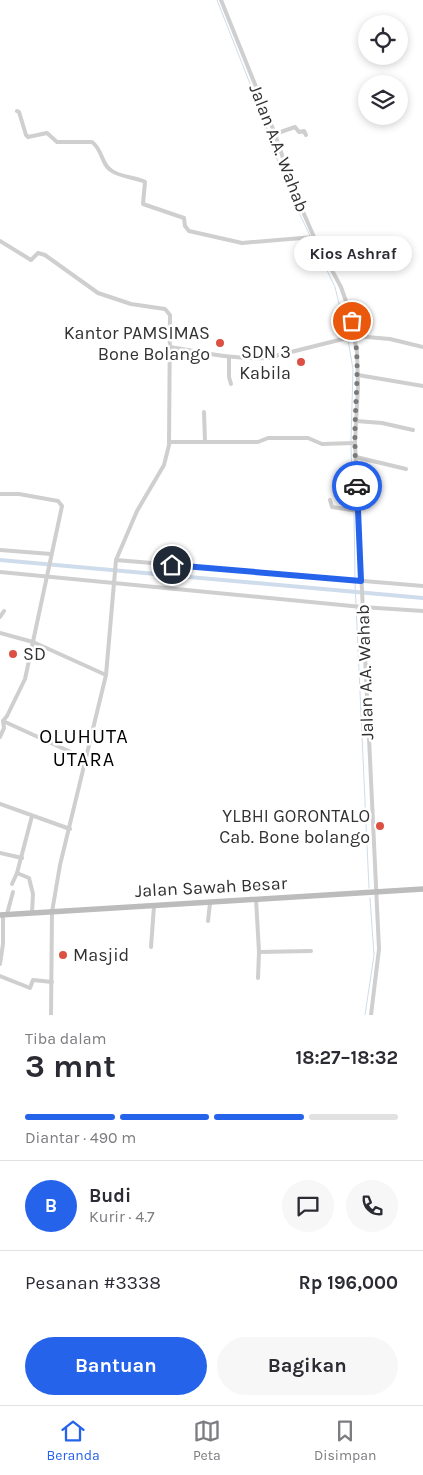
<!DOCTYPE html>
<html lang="id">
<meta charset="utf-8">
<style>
body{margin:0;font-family:Karla,sans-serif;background:#f7f7f7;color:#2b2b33;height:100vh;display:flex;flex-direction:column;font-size:19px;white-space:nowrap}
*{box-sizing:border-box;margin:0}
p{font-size:16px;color:#7c7c81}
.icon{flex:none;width:28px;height:28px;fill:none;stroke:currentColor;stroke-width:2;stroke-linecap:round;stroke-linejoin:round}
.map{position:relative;height:1015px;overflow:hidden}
.sheet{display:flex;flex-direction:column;background:#fff;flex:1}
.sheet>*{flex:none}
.fabs{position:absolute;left:358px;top:15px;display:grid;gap:10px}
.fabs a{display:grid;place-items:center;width:50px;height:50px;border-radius:50%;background:#fff;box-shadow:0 2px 8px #0003;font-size:25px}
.pin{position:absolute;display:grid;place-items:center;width:42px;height:42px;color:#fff;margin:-21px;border:2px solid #fff;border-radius:50%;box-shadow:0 1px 5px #0007}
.courier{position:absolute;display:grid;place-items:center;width:50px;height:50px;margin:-25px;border:4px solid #2563eb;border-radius:50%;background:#fff;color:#222;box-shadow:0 1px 6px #0007}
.bubble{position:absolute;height:35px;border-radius:18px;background:#fff;box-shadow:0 2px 8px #0003;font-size:16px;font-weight:700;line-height:35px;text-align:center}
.summary em{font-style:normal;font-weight:700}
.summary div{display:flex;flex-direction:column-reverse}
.summary{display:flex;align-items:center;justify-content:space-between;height:85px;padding:0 25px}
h1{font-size:32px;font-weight:700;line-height:38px}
.bar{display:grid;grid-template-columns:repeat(4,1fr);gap:8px 5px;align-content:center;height:60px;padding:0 25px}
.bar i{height:6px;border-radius:4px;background:#e1e1e2}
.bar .on{background:#2563eb}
.bar p{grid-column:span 4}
.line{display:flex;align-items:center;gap:12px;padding:0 25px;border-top:1px solid #e1e1e2}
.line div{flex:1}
.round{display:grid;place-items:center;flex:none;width:52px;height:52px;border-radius:26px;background:#f7f7f7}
.cta{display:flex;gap:10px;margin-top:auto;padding:10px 25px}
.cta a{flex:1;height:58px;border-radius:30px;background:#2563eb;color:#fff;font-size:20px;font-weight:700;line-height:58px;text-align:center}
.cta a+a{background:#f7f7f7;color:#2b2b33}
.menu{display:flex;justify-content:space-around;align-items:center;height:70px;border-top:1px solid #e1e1e2;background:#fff;font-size:14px;color:#7c7c81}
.menu a{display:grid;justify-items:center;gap:2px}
.menu .on{color:#2563eb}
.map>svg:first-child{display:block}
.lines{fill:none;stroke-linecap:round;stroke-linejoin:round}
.stream{stroke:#cfdceb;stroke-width:1}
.canal{stroke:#cfdceb;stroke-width:4}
.street{stroke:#cfcfcf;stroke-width:4}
.secondary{stroke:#bcbcbc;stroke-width:5.5}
.done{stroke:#7a7a7a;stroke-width:5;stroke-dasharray:0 9}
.route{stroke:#2563eb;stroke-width:6}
.poi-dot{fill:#db5042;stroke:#fff;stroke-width:2}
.labels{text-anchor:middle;stroke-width:5;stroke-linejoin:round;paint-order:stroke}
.street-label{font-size:18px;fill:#323232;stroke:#fff}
.poi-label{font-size:18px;fill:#323232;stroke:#fff;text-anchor:end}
.quarter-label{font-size:20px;letter-spacing:1px;fill:#000;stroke:#fff}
</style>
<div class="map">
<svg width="423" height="1015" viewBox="0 0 423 1015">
<rect width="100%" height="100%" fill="#fff"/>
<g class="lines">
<g class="stream">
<path d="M 217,0 L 262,114 L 286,186 L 335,287 L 347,336"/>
<path d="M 348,340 L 353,369 L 351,441"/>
<path d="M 351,445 L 353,508"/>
<path d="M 354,512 L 355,577"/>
<path d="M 355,583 L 369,888"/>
<path d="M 365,1015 L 374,955 L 370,898"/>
</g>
<path class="canal" d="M 0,560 L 423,598"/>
<g class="street">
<path d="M 221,0 L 275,134 L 294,191 L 314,237 L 341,287 L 348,307 L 357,352 L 358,386 L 355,443 L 379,949 L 371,1015"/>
<path d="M 17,111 L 19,112 L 26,135 L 28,137 L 47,133 L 57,142 L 92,142 C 103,150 101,165 112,171 C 120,177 139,178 145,182 L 143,204 L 184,218 L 185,226 L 189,231 L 242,243 L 314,237"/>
<path d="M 275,134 L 295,127 L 299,132 L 304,131 L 306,135"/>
<path d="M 0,241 L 31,260 L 38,253 L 45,255 L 98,293 L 131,304 L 165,309 L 170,315 L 169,445 L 164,465 L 137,511 L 116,560 L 106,675 L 60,865 L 52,912 L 51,1015"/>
<path d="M 170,347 C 202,352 234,360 267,358 L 355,336 L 390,339 L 423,347"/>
<path d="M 229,357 L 229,377 L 231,384"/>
<path d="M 358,375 L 423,386"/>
<path d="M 204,412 L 205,442"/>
<path d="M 356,421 L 382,423 L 413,430"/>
<path d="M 169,442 L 258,442 L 268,438 L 308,438 L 322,444 L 355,443"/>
<path d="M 356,457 L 406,469"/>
<path d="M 0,494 L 19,494 L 58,501 L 62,506 L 25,679 L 7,716 L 3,721 L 4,728 L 0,737"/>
<path d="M 330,500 L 332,507 L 358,511"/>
<path d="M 0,550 L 51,554"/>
<path d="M 116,560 L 423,586"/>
<path d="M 0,572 L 362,607 L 423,611"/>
<path d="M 0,617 L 4,611"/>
<path d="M 0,633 L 33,642 L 106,675"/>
<path d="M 3,721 L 86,759"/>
<path d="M 0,804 L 70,829"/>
<path d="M 0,853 L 22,858"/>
<path d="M 12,884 L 17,873"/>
<path d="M 256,899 L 259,952 L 311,951"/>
<path d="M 32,913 L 33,894 L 29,878 L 17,873 L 32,816"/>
<path d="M 7,914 L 13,892"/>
<path d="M 208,921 L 210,903"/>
<path d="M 151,947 L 154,906"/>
<path d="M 0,964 L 3,944 L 3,914"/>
<path d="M 0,976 L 30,988 L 33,980 L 52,982"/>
<path d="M 258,978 L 259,952"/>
</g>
<path class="secondary" d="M 0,915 L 423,889"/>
</g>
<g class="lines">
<path class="done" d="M 352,321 C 362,362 354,402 355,444 C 355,458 356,472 357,486"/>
<path class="route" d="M 172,565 L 361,581 L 357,486"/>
</g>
<g class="poi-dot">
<circle cx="220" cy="343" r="5"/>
<circle cx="301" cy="362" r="5"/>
<circle cx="13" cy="654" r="5"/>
<circle cx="380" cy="826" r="5"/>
<circle cx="63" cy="955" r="5"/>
</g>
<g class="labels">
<g class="street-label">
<text transform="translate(279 148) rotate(69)" y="6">Jalan A.A. Wahab</text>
<text transform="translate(365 672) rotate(-92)" y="6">Jalan A.A. Wahab</text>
<text transform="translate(211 887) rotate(-3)" y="6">Jalan Sawah Besar</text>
</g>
<g class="poi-label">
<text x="210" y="339">Kantor PAMSIMAS<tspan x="210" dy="21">Bone Bolango</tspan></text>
<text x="291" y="358">SDN 3<tspan x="291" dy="21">Kabila</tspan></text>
<text x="23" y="660" text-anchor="start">SD</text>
<text x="370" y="822">YLBHI GORONTALO<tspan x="370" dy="21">Cab. Bone bolango</tspan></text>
<text x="73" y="961" text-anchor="start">Masjid</text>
</g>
<g class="quarter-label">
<text x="84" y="743">OLUHUTA<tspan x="84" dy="23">UTARA</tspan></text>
</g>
</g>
</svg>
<div class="fabs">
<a><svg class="icon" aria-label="locate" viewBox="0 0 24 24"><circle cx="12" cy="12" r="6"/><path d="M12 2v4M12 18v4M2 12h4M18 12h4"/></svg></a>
<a><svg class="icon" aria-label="layers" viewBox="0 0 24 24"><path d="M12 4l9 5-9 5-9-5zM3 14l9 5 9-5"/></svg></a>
</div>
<div class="pin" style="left:352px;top:321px;background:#ea580c"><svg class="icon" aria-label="bag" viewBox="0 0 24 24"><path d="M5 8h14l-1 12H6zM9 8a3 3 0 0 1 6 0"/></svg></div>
<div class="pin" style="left:172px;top:565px;background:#1f2937"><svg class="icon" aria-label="home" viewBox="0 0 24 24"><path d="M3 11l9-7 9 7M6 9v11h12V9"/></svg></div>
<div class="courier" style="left:357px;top:486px"><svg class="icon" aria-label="car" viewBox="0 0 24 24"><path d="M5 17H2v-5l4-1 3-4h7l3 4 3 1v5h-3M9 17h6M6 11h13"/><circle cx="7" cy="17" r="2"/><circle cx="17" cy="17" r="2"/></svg></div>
<div class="bubble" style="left:294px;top:236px;width:118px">Kios Ashraf</div>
</div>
<section class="sheet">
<div class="summary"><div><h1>3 mnt</h1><p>Tiba dalam</p></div><em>18:27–18:32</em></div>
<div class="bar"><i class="on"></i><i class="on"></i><i class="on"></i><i></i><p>Diantar · 490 m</p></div>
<div class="line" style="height:90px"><b class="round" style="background:#2563eb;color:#fff">B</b><div><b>Budi</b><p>Kurir · 4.7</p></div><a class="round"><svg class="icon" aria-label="chat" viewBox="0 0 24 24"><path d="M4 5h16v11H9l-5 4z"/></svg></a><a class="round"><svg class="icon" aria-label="phone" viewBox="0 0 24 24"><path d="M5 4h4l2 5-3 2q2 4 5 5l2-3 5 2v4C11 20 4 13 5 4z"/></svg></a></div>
<div class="line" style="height:65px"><div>Pesanan #3338</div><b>Rp 196,000</b></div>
<div class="cta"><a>Bantuan</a><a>Bagikan</a></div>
</section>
<nav class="menu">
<a class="on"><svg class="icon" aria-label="home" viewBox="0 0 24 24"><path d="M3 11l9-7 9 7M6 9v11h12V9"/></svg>Beranda</a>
<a><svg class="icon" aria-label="map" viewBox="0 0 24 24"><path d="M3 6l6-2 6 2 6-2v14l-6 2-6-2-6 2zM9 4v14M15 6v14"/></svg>Peta</a>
<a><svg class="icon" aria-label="saved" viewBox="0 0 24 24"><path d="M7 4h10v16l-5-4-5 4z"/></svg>Disimpan</a>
</nav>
